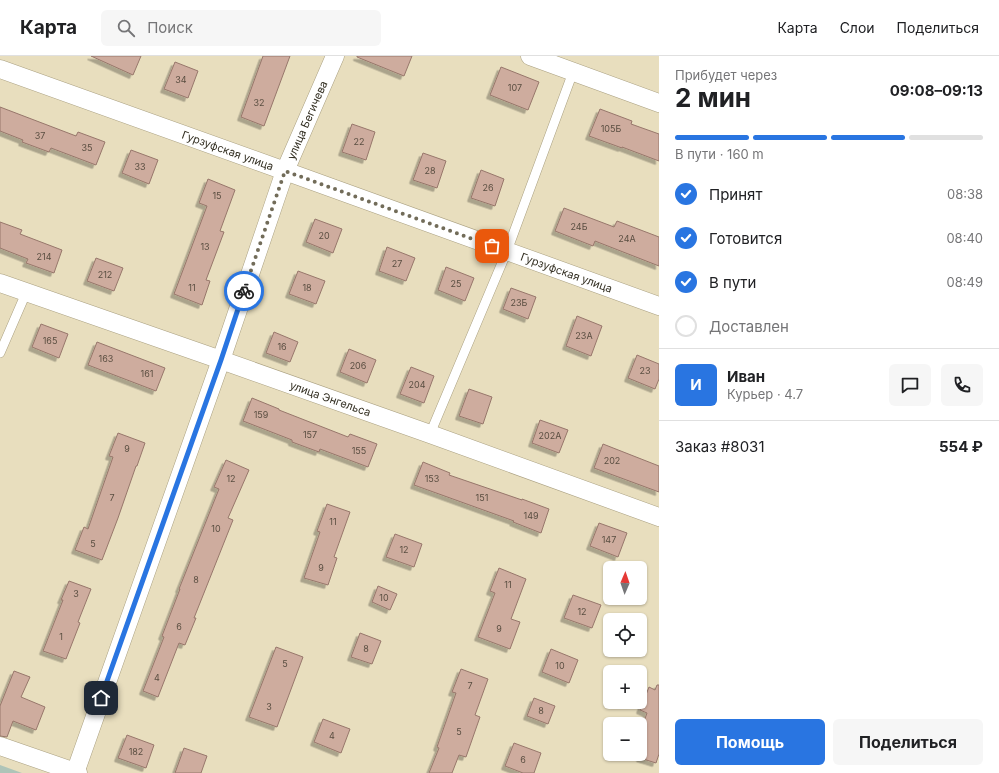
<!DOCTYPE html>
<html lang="ru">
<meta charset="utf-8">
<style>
body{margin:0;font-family:Inter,sans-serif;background:#f6f6f6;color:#202124;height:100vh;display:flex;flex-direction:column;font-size:15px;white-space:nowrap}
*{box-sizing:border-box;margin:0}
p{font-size:13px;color:#757577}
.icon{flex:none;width:22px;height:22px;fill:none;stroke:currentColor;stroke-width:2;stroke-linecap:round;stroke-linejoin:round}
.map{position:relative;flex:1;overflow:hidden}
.side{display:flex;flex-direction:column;background:#fff;width:340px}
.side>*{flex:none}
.needle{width:26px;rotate:2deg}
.controls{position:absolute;left:603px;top:505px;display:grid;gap:8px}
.controls a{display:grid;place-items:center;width:44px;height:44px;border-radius:6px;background:#fff;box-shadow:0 1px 3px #0004;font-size:20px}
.pin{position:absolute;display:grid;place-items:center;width:34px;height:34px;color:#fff;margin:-17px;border-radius:8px;box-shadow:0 2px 6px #0006}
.courier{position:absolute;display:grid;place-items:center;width:40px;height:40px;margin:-20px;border:3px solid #2975e1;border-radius:50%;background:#fff;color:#222;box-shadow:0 1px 5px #0007}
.head em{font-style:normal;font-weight:700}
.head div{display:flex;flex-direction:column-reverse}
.head{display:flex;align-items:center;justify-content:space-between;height:68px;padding:0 16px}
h1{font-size:26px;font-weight:700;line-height:30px}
.bar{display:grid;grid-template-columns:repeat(4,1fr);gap:6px 4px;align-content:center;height:48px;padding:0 16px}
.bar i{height:5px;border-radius:3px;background:#e0e0e0}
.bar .current{background:#2975e1}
.bar p{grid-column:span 4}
.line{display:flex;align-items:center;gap:10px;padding:0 16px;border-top:1px solid #e0e0e0}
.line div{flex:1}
.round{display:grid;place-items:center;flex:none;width:42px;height:42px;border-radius:6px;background:#f6f6f6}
ol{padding:0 16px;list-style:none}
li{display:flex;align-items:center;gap:12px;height:44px}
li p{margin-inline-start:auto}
li .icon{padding:4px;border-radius:50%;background:#2975e1;color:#fff;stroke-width:4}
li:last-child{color:#757577}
li i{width:22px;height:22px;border:2px solid #e0e0e0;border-radius:50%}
.primary-button{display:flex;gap:8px;margin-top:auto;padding:8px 16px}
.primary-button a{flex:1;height:46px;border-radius:6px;background:#2975e1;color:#fff;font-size:16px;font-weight:700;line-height:46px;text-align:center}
.primary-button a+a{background:#f6f6f6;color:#202124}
header{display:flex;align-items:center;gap:24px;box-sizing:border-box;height:56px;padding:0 20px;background:#fff;border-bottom:1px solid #e0e0e0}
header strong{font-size:19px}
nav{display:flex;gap:22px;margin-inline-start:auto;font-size:14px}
.search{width:280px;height:36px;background:#f6f6f6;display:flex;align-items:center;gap:10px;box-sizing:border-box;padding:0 14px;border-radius:6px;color:#757577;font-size:15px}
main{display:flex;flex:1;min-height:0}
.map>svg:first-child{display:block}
.green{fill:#aec4b8}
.building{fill:#ceac9e;stroke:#97776b;filter:url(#shadow)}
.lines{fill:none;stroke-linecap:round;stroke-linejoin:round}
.lane-casing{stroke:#aaa081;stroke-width:10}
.street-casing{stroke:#aaa081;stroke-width:19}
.lane{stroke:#fff;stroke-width:9}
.street{stroke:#fff;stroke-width:18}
.done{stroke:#726c59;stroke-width:4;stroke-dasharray:0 7.2}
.route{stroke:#2975e1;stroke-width:5}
.labels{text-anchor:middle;stroke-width:3;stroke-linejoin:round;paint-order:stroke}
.number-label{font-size:9px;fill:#5a4e41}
.street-label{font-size:11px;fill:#332f22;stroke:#e8debe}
</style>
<header>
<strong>Карта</strong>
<div class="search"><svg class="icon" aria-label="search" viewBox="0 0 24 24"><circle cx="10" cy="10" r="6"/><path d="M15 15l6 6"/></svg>Поиск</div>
<nav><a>Карта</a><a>Слои</a><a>Поделиться</a></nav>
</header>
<main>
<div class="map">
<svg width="659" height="717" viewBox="0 0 659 717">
<defs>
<filter id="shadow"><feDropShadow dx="-3.5" dy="3.5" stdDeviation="0" flood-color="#0004"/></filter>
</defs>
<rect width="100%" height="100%" fill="#e8debe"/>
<path class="green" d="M 0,709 L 22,717 L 0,717 Z"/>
<g class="building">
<path d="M 91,0 L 141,0 L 133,19 Z"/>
<path d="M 263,0 L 290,0 L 264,70 L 241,61 Z"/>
<path d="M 357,0 L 412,0 L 404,20 L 357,1 Z"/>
<path d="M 175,6 L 198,15 L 188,42 L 164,33 Z"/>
<path d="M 501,11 L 539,26 L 528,54 L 490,39 Z"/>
<path d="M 0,51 L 76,80 L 78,76 L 105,86 L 96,109 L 51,92 L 49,96 L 22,86 L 23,84 L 0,75 Z"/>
<path d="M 600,53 L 632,65 L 631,68 L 659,78 L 659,105 L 622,91 L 622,92 L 589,80 Z"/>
<path d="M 352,68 L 375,76 L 366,104 L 342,96 Z"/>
<path d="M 131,94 L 158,104 L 149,128 L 122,117 Z"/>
<path d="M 423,97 L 446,105 L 437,132 L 413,124 Z"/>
<path d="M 481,114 L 504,123 L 495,150 L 471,142 Z"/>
<path d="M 208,123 L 235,134 L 220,175 L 224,176 L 206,224 L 210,225 L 202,249 L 174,238 L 207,150 L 199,147 Z"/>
<path d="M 564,152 L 614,171 L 617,165 L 659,181 L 659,210 L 595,185 L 593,190 L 555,175 Z"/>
<path d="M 315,163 L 342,173 L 333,197 L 306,186 Z"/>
<path d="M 0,166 L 22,174 L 20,178 L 62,194 L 54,217 L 26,207 L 28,203 L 0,192 Z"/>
<path d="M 387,191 L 415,202 L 406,225 L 379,215 Z"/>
<path d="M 96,202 L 123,212 L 114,235 L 87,225 Z"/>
<path d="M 446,211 L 474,222 L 465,245 L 438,234 Z"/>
<path d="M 298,215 L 325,225 L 316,248 L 289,238 Z"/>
<path d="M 511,232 L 536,241 L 528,263 L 503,253 Z"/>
<path d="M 577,260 L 602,270 L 591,300 L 566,290 Z"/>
<path d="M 41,268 L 68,278 L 59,302 L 32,291 Z"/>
<path d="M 274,276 L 298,286 L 290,306 L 266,297 Z"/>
<path d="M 97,286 L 165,312 L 156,335 L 88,309 Z"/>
<path d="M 349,293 L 376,304 L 367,327 L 340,316 Z"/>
<path d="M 637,299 L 659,308 L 659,323 L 655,333 L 628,322 Z"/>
<path d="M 411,311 L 434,320 L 424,347 L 400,338 Z"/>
<path d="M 469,333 L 492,341 L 483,368 L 459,360 Z"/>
<path d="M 252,342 L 279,353 L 279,354 L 348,381 L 350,378 L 377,388 L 368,411 L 320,393 L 319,396 L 292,386 L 292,384 L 243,365 Z"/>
<path d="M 540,364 L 568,374 L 559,397 L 532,387 Z"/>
<path d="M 118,377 L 145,387 L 137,410 L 136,410 L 118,462 L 102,504 L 75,494 L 84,471 L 88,473 L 113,401 L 109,400 Z"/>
<path d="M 603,388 L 659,410 L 659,436 L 594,412 Z"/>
<path d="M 226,404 L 249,414 L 228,462 L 233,464 L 194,562 L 196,562 L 185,589 L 179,587 L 158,641 L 143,635 L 164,581 L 162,580 L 180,533 L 179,533 L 219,433 L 214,431 Z"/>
<path d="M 423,406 L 450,417 L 449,419 L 522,444 L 522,443 L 549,453 L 541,477 L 513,466 L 514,465 L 414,429 Z"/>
<path d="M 327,448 L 350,456 L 334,501 L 337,502 L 328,529 L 304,522 L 320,476 L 317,475 Z"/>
<path d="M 599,467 L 627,477 L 618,501 L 590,490 Z"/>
<path d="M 395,478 L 422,488 L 414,511 L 386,501 Z"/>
<path d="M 499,512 L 526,523 L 511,563 L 520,566 L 510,593 L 478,581 L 495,537 L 490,535 Z"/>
<path d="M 69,525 L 91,533 L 78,566 L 80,567 L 66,603 L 43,595 L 63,544 L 61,544 Z"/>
<path d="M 378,530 L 397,538 L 390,554 L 372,546 Z"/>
<path d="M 573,539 L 601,549 L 592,572 L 564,562 Z"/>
<path d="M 360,577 L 381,585 L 372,608 L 351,601 Z"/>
<path d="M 276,591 L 303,601 L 277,671 L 249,661 Z"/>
<path d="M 551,593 L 578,604 L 569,627 L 542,616 Z"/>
<path d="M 461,613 L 488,623 L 475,659 L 480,661 L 466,701 L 459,699 L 452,717 L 429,717 L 439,692 L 437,691 L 456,637 L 452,636 Z"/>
<path d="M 14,615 L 30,621 L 21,641 L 45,651 L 36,674 L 13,665 L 7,681 L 0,680 L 0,650 Z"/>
<path d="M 657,629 L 659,629 L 659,698 L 656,707 L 640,702 L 640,677 L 647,657 L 640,654 L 649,631 L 655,634 Z"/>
<path d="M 534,642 L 555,650 L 548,668 L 527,660 Z"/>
<path d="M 323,663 L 350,673 L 341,697 L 314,686 Z"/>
<path d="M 127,679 L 154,689 L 146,712 L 118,702 Z"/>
<path d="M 514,687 L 541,697 L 534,717 L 523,717 L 505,710 Z"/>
<path d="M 184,692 L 207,700 L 201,717 L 175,717 Z"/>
</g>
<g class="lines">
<defs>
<g id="lane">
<path d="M 0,297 L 26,237"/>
<path d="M 430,378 L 507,195 L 573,16"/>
</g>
<g id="street">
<path d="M 530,0 L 659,47"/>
<path id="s1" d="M 0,13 L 285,115 L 659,250"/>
<path id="s2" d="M 0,227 L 221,304 L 430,378 L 659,461"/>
<path d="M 0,690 L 78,717"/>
<path id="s3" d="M 75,717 L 221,304 L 285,115 L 335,0"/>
</g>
</defs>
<use href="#lane" class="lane-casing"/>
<use href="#street" class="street-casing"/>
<use href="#lane" class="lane"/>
<use href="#street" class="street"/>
</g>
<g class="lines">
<path class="done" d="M 244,235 L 285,115 L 492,190"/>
<path class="route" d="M 101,642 L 221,304 L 244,235"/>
</g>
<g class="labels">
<g class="number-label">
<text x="181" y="27">34</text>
<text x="515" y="35">107</text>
<text x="259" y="50">32</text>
<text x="611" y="76">105Б</text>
<text x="40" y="83">37</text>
<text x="359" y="89">22</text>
<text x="87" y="95">35</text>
<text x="140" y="114">33</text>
<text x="430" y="118">28</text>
<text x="488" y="135">26</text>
<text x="217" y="143">15</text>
<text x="579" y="174">24Б</text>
<text x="324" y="183">20</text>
<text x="627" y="186">24А</text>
<text x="205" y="194">13</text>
<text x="44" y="204">214</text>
<text x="397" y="211">27</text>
<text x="105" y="222">212</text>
<text x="456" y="231">25</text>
<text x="192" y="235">11</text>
<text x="307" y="235">18</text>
<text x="519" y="250">23Б</text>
<text x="584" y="283">23А</text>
<text x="50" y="288">165</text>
<text x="282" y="294">16</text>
<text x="106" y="306">163</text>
<text x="358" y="313">206</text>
<text x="645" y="318">23</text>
<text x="147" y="321">161</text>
<text x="417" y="332">204</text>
<text x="261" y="362">159</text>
<text x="310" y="382">157</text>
<text x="550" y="383">202А</text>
<text x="127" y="396">9</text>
<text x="359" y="398">155</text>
<text x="612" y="408">202</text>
<text x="231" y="426">12</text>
<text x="432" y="426">153</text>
<text x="112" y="445">7</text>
<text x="482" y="445">151</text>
<text x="531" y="463">149</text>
<text x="333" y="469">11</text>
<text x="216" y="476">10</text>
<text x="609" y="487">147</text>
<text x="93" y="491">5</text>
<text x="404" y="497">12</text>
<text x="321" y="515">9</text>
<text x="196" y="527">8</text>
<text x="508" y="532">11</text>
<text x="76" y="541">3</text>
<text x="384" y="545">10</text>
<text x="582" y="559">12</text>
<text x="179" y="574">6</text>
<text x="499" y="576">9</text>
<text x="61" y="584">1</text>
<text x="366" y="596">8</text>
<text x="285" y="611">5</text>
<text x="560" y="613">10</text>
<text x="157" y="625">4</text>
<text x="470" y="633">7</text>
<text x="269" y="654">3</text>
<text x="541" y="658">8</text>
<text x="459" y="679">5</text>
<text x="332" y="683">4</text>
<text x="136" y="699">182</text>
<text x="523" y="707">6</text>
</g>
<g class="street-label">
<text dy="4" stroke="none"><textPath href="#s3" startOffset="693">улица Бегичева</textPath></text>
<text dy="4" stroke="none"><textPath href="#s1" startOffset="242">Гурзуфская улица</textPath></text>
<text dy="4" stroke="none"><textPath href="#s1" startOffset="602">Гурзуфская улица</textPath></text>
<text dy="4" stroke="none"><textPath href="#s2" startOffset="350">улица Энгельса</textPath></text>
</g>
</g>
</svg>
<div class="controls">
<a><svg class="needle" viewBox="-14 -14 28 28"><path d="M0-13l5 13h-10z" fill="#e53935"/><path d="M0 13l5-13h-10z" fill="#757577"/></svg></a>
<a><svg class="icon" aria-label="locate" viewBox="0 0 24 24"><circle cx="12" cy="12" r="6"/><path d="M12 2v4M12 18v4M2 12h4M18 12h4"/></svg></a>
<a>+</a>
<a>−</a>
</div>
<div class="pin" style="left:492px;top:190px;background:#ea580c"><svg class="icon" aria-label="bag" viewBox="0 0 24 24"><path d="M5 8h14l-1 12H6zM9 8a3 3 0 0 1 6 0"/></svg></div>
<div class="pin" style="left:101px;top:642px;background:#1f2937"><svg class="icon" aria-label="home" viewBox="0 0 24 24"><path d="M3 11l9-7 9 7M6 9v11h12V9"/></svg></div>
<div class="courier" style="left:244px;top:235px"><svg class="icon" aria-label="bike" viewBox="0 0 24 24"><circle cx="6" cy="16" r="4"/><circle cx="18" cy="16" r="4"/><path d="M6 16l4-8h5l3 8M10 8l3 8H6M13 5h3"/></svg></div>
</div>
<section class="side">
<div class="head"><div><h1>2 мин</h1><p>Прибудет через</p></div><em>09:08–09:13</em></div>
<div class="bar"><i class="current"></i><i class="current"></i><i class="current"></i><i></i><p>В пути · 160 m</p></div>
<ol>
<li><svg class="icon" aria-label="check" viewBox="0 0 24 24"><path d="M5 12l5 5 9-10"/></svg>Принят<p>08:38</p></li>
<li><svg class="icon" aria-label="check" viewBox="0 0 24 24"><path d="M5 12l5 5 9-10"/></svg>Готовится<p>08:40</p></li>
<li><svg class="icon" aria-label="check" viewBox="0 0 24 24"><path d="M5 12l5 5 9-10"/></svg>В пути<p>08:49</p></li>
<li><i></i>Доставлен</li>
</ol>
<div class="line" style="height:72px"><b class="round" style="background:#2975e1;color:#fff">И</b><div><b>Иван</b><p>Курьер · 4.7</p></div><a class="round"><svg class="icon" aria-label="chat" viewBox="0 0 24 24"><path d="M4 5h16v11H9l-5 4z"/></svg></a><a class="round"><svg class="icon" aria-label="phone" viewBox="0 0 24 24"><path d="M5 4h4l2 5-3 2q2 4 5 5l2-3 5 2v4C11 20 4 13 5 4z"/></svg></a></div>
<div class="line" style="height:52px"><div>Заказ #8031</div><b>554 ₽</b></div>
<div class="primary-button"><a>Помощь</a><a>Поделиться</a></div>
</section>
</main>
